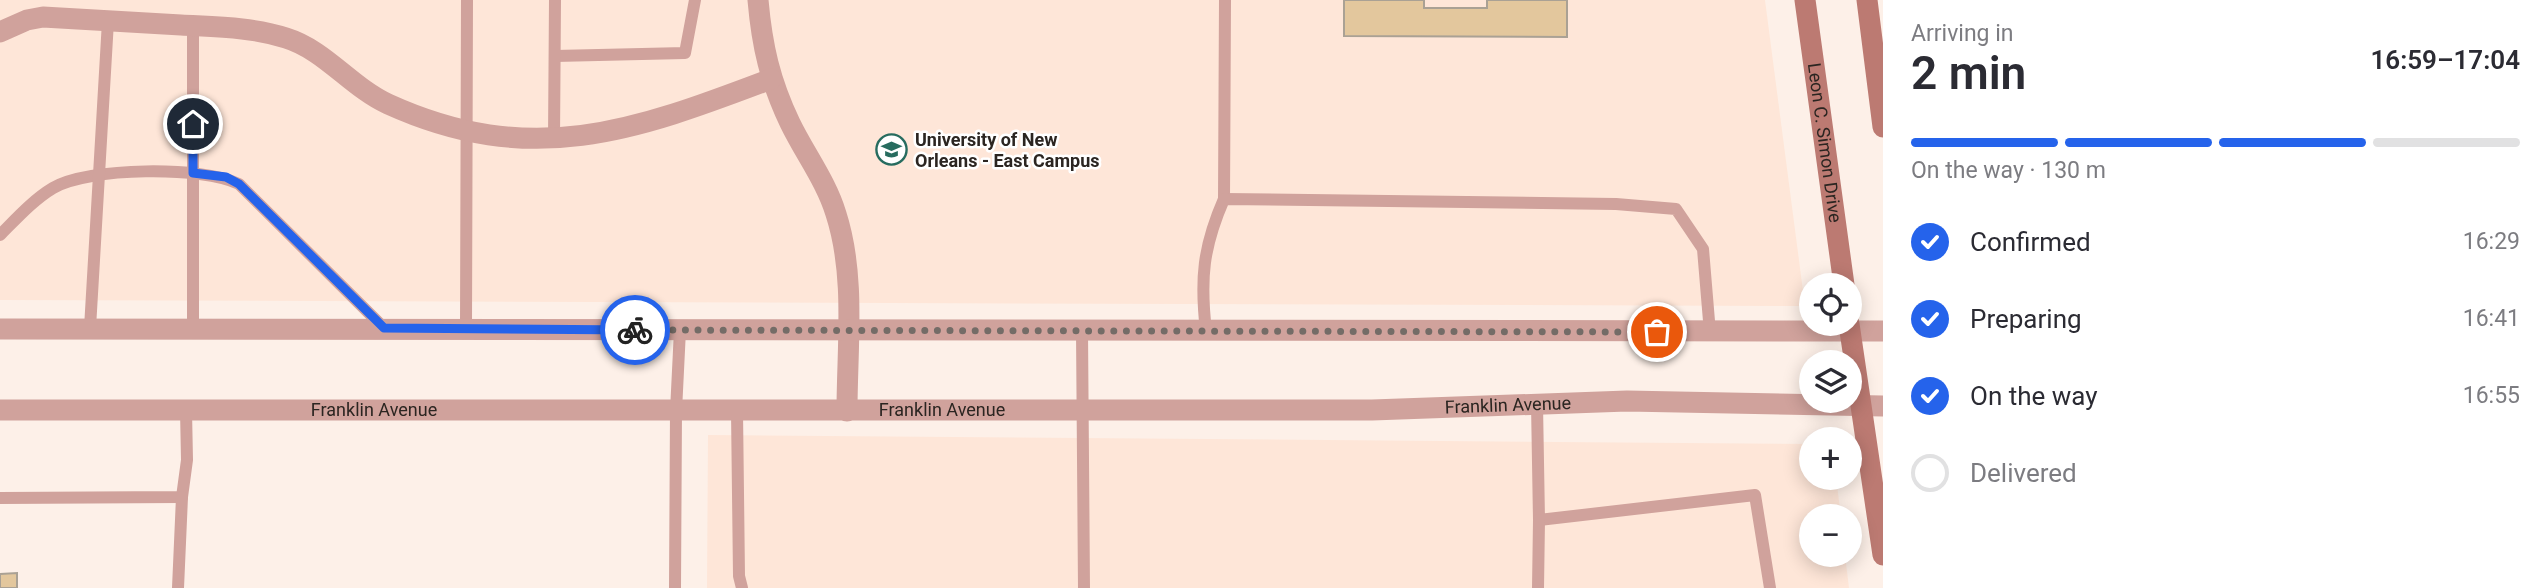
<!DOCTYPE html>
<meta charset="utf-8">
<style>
body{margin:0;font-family:Roboto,sans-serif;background:#f7f7f7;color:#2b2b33;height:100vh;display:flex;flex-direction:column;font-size:26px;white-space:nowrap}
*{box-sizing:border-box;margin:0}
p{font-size:23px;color:#7c7c81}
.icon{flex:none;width:38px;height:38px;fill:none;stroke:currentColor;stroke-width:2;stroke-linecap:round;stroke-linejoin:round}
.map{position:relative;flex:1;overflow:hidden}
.details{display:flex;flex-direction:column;background:#fff;width:665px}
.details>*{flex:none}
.tools{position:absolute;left:1799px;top:273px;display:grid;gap:14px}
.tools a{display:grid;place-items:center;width:63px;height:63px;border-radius:50%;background:#fff;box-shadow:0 4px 18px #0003;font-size:35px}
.pin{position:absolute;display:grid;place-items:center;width:60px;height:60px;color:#fff;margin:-30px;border:4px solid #fff;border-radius:50%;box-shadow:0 2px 7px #0007}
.courier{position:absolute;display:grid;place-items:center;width:70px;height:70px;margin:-35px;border:5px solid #2563eb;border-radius:50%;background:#fff;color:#222;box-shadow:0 2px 9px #0007}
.overview em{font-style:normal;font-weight:600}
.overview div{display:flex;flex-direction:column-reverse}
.overview{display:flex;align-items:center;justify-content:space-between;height:119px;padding:0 28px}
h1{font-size:46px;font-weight:600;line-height:52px}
.bar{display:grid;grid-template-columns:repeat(4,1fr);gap:10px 7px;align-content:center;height:84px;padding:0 28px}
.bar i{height:9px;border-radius:5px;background:#e1e1e2}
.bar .selected{background:#2563eb}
.bar p{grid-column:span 4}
ol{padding:0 28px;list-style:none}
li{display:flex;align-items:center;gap:21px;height:77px}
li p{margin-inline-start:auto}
li .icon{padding:7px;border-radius:50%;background:#2563eb;color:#fff;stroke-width:4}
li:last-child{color:#7c7c81}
li i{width:38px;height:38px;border:4px solid #e1e1e2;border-radius:50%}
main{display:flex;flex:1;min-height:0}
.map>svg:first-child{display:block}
.built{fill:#fee6d8}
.building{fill:#e3c79d;stroke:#aaa194;stroke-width:2}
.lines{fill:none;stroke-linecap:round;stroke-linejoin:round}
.service{stroke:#d0a29c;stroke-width:12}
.minor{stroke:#d0a29c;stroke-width:21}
.tertiary{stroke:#d0a29c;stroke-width:21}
.secondary{stroke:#bc7a72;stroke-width:21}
.done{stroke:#746c67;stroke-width:7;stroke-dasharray:0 12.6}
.route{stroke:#2563eb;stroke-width:9}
.labels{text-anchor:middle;stroke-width:5;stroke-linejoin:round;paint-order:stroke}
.poi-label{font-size:18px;font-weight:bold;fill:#2b2521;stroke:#fff;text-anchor:start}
.street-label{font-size:18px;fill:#2b2521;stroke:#fff}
</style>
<main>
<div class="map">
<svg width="1883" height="588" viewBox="0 0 1883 588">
<rect width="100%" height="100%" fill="#fdf0e8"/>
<g class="built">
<path d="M 0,0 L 1765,0 L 1805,306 L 0,300 Z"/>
<path d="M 708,435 L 1811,444 L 1811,478 L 1836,478 L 1841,516 L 1811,516 L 1811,555 L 1845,555 L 1849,588 L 707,588 Z"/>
</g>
<g class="building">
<path d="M 1344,0 L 1424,0 L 1424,8 L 1487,8 L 1487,0 L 1567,0 L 1567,37 L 1344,36 Z"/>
<path d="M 17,573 L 17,588 L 0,588 L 0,574 Z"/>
</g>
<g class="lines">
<g class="service">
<path d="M 193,26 L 193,327"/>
<path d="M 555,56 L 685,53 L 695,0"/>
<path d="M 554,139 L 555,0"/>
<path d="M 1224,199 L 1225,0"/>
<path d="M 0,235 C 16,219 33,200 53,188 C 88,167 203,166 239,184 L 384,328"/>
<path d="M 90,328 L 108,21"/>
<path d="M 466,328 L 467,0"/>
<path d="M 1082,331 L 1084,588"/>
<path d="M 1206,331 C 1200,279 1203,247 1224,199 L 1616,204 L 1676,209 L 1703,249 L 1710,333"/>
<path d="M 1537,404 L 1539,520 L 1755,495 L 1770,588"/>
<path d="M 737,411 L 739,576 L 742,588"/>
<path d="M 0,498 L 182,497 L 187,460 L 186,410"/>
<path d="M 178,588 L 182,497"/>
<path d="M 675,588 L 676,411 L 680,330"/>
<path d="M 1538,588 L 1539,520"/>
</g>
<g class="minor">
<path d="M 758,0 C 762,46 770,81 790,123 C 805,154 826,181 836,214 C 856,276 847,347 847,411"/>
<path d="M 0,32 L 27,20 L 43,17 C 89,20 135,22 181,25 C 216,27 252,27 286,38 C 325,50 351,87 388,104 C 531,169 634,131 771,79"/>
</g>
<g class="tertiary">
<path d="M 0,329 L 1883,331"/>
<path id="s1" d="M 0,410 L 1372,410 L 1627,401 L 1883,406"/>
</g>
<g class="secondary">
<path id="s2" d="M 1805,0 L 1844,285"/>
<path d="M 1867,0 L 1883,127"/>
<path d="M 1849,324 L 1883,555"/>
</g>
</g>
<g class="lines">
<path class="done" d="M 635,330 L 1657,332"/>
<path class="route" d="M 193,124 L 193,173 L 226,177 L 239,184 L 384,328 L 635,330"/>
</g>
<defs>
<symbol id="university-ring" viewBox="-11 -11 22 22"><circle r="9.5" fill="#fff" stroke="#276c5f" stroke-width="1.5"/><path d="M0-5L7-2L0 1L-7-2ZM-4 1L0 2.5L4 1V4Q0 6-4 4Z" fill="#276c5f"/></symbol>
</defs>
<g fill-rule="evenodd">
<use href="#university-ring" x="874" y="132" width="35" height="35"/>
</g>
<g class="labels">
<g class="poi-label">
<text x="915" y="146">University of New<tspan x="915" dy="21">Orleans - East Campus</tspan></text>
</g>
<g class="street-label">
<text dy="6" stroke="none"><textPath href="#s2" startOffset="144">Leon C. Simon Drive</textPath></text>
<text dy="6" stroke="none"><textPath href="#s1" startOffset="1508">Franklin Avenue</textPath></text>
<text dy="6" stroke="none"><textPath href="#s1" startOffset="374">Franklin Avenue</textPath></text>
<text dy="6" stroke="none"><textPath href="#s1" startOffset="942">Franklin Avenue</textPath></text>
</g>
</g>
</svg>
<div class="tools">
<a><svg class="icon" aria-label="locate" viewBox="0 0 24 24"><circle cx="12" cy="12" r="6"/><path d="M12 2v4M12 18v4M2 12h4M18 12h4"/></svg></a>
<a><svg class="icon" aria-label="layers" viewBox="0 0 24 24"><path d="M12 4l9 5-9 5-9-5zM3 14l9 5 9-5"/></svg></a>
<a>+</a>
<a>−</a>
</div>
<div class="pin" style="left:1657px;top:332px;background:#ea580c"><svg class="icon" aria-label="bag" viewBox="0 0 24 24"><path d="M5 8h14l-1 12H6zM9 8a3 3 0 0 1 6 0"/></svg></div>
<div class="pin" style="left:193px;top:124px;background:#1f2937"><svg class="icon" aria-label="home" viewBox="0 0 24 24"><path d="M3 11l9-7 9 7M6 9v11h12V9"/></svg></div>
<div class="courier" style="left:635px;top:330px"><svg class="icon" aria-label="bike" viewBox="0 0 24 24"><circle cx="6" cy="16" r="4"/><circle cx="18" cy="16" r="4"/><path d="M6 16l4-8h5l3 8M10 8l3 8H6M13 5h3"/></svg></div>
</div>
<section class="details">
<div class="overview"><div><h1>2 min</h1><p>Arriving in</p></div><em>16:59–17:04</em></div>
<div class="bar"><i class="selected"></i><i class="selected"></i><i class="selected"></i><i></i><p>On the way · 130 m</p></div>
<ol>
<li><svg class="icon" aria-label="check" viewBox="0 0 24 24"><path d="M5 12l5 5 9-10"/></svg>Confirmed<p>16:29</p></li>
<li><svg class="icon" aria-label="check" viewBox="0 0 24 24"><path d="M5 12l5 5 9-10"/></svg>Preparing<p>16:41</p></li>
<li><svg class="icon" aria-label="check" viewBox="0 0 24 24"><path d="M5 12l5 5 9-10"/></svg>On the way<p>16:55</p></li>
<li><i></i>Delivered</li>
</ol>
</section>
</main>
